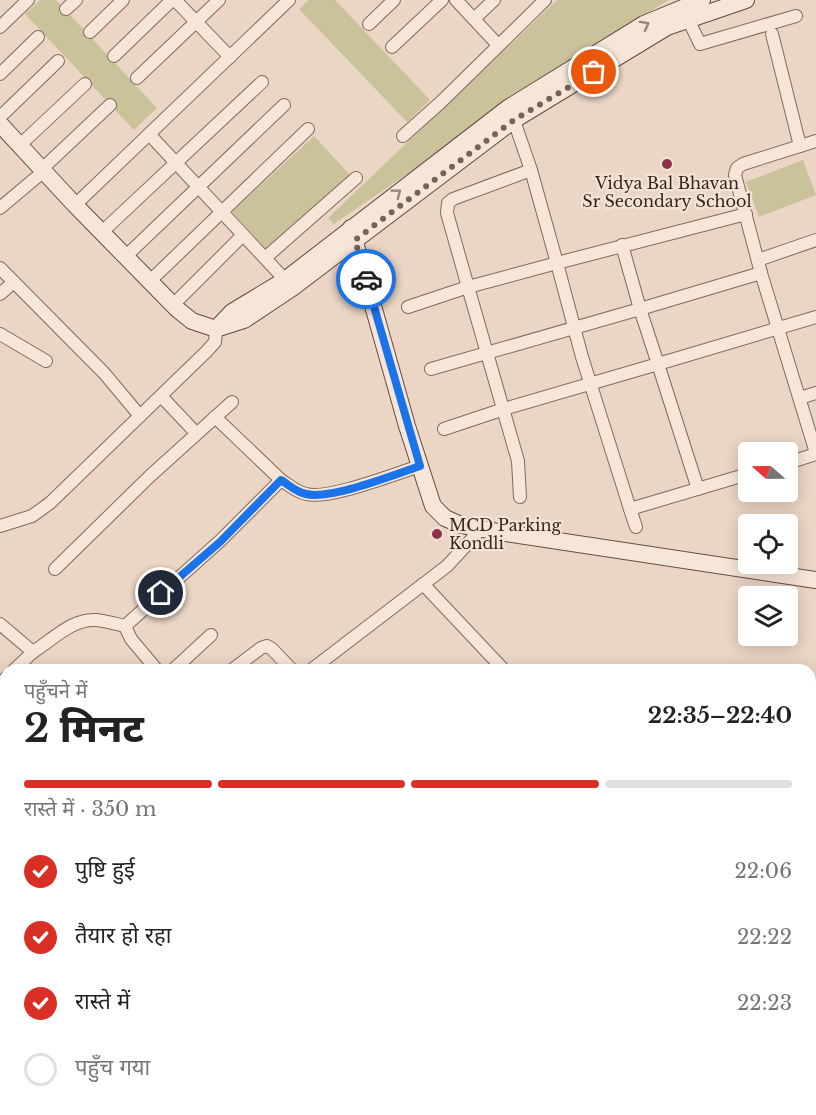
<!DOCTYPE html>
<html lang="hi">
<meta charset="utf-8">
<style>
body{margin:0;font-family:"Libre Baskerville","Noto Sans Devanagari",serif;background:#f2f2f2;color:#222;height:100vh;display:flex;flex-direction:column;font-size:22px;white-space:nowrap}
*{box-sizing:border-box;margin:0}
p{font-size:20px;color:#767676}
.icon{flex:none;width:33px;height:33px;fill:none;stroke:currentColor;stroke-width:2;stroke-linecap:round;stroke-linejoin:round}
.map{position:relative;flex:1;overflow:hidden}
.details{position:absolute;left:0px;top:664px;width:816px;height:452px;display:flex;flex-direction:column;background:#fff;border-radius:18px 18px 0 0;box-shadow:0 3px 15px #0003}
.details>*{flex:none}
.needle{width:39px;rotate:290deg}
.tools{position:absolute;left:738px;top:442px;display:grid;gap:12px}
.tools a{display:grid;place-items:center;width:60px;height:60px;border-radius:6px;background:#fff;box-shadow:0 3px 15px #0003;font-size:30px}
.pin{position:absolute;display:grid;place-items:center;width:51px;height:51px;color:#fff;margin:-26px;border:3px solid #fff;border-radius:50%;box-shadow:0 2px 6px #0007}
.courier{position:absolute;display:grid;place-items:center;width:60px;height:60px;margin:-30px;border:4px solid #1a73e8;border-radius:50%;background:#fff;color:#222;box-shadow:0 2px 8px #0007}
.overview em{font-style:normal;font-weight:800}
.overview div{display:flex;flex-direction:column-reverse}
.overview{display:flex;align-items:center;justify-content:space-between;height:102px;padding:0 24px}
h1{font-size:39px;font-weight:800;line-height:45px}
.bar{display:grid;grid-template-columns:repeat(4,1fr);gap:9px 6px;align-content:center;height:72px;padding:0 24px}
.bar i{height:8px;border-radius:4px;background:#e0e0e0}
.bar .active{background:#d93025}
.bar p{grid-column:span 4}
ol{padding:0 24px;list-style:none}
li{display:flex;align-items:center;gap:18px;height:66px}
li p{margin-inline-start:auto}
li .icon{padding:6px;border-radius:50%;background:#d93025;color:#fff;stroke-width:4}
li:last-child{color:#767676}
li i{width:33px;height:33px;border:3px solid #e0e0e0;border-radius:50%}
.map>svg:first-child{display:block}
.green{fill:#c9c29a}
.water{fill:#a7bfb2;stroke:#6e8d7d;stroke-width:1.5}
.lines{fill:none;stroke-linecap:round;stroke-linejoin:round}
.street-casing{stroke:#85685d;stroke-width:14}
.secondary-casing{stroke:#674a40;stroke-width:18}
.street{stroke:#f6e6d8;stroke-width:12}
.secondary{stroke:#f6e6d8;stroke-width:16}
.oneway{stroke:#96867c}
.done{stroke:#756359;stroke-width:6;stroke-dasharray:0 10.8}
.route{stroke:#1a73e8;stroke-width:8}
.poi-dot{fill:#903149;stroke:#f3e3d4;stroke-width:2}
.labels{text-anchor:middle;stroke-width:4.5;stroke-linejoin:round;paint-order:stroke}
.poi-label{font-size:16px;fill:#36251f;stroke:#f3e3d4}
</style>
<div class="map">
<svg width="816" height="1115" viewBox="0 0 816 1115">
<rect width="100%" height="100%" fill="#ebd6c5"/>
<g class="green">
<path d="M 40,0 L 56,0 L 157,108 L 134,130 L 25,14 Z"/>
<path d="M 309,0 L 335,0 L 430,100 L 407,122 L 299,9 Z"/>
<path d="M 557,0 L 669,0 L 605,38 L 334,224 L 328,218 Z"/>
<path d="M 314,136 L 350,175 L 269,252 L 232,212 Z"/>
<path d="M 803,160 L 816,195 L 759,217 L 746,182 Z"/>
</g>
<g class="water">
<path d="M 810,963 L 816,971 L 816,1015 L 810,1019 Z"/>
<path d="M 816,1035 L 816,1087 L 810,1086 L 810,1037 Z"/>
<path d="M 236,1110 L 295,1110 L 298,1115 L 239,1115 Z"/>
</g>
<g class="lines">
<defs>
<g id="street">
<path d="M 175,0 L 230,57"/>
<path d="M 456,0 L 498,45"/>
<path d="M 66,9 L 76,0"/>
<path d="M 474,19 L 494,0"/>
<path d="M 688,19 L 700,44 L 796,16"/>
<path d="M 369,24 L 394,0"/>
<path d="M 0,27 L 28,0"/>
<path d="M 90,32 L 123,0"/>
<path d="M 772,34 L 800,146"/>
<path d="M 392,47 L 442,0"/>
<path d="M 114,56 L 172,0"/>
<path d="M 0,74 L 38,37"/>
<path d="M 137,78 L 219,0"/>
<path d="M 512,115 L 531,170 L 557,263 L 746,214"/>
<path d="M 0,117 L 58,61"/>
<path d="M 149,134 L 289,284"/>
<path d="M 403,136 L 441,102 L 545,0"/>
<path d="M 816,141 L 743,164 L 737,168 L 735,175 L 761,273 L 816,453"/>
<path d="M 20,145 L 85,84"/>
<path d="M 42,169 L 110,105"/>
<path d="M 531,170 L 453,199 L 448,203 L 447,213 L 468,287 L 557,263 L 582,357 L 630,509"/>
<path d="M 75,205 L 289,0"/>
<path d="M 0,208 L 44,171"/>
<path d="M 102,232 L 262,82"/>
<path d="M 622,245 L 640,309 L 761,273"/>
<path d="M 126,256 L 284,105"/>
<path d="M 265,258 L 356,178"/>
<path d="M 758,260 L 816,240"/>
<path d="M 0,268 L 104,373 L 140,416"/>
<path d="M 150,281 L 308,129"/>
<path d="M 0,294 L 14,282"/>
<path d="M 173,305 L 243,235"/>
<path d="M 408,307 L 468,287 L 518,461 L 520,497"/>
<path d="M 0,334 L 46,361"/>
<path d="M 431,369 L 640,309 L 658,364 L 504,409 L 444,429"/>
<path d="M 161,396 L 196,433"/>
<path d="M 800,398 L 816,393"/>
<path d="M 215,417 L 281,480 C 289,485 296,492 306,494 C 329,500 394,474 420,466"/>
<path d="M 788,463 L 816,454"/>
<path d="M 698,489 L 658,364 L 816,317"/>
<path d="M 0,526 L 32,516 L 50,503 L 206,352 L 215,342 L 216,329"/>
<path d="M 636,527 L 630,509 L 748,474"/>
<path d="M 55,569 L 150,476 L 232,402"/>
<path d="M 423,584 L 504,670"/>
<path d="M 0,624 L 33,652 C 52,640 73,618 96,620 C 106,621 116,624 125,626"/>
<path d="M 14,670 L 33,652"/>
<path d="M 157,670 L 131,639 L 125,626 L 220,541 L 281,480"/>
<path d="M 173,670 L 211,635"/>
<path d="M 232,670 L 261,648 L 267,646 L 272,649 L 292,670"/>
<path d="M 311,670 L 447,566 L 482,528"/>
<path d="M 0,684 L 6,678"/>
<path d="M 0,865 L 6,872"/>
<path d="M 0,917 L 6,911"/>
<path d="M 0,976 L 6,971"/>
</g>
<g id="secondary">
<path d="M 0,124 L 75,205 L 177,309 L 192,321 L 216,329 L 244,320 L 292,288 L 514,120 L 667,27 L 746,0"/>
<path d="M 351,228 L 407,426 L 433,506 L 445,518 L 461,525 L 499,532 L 816,580"/>
<path d="M 217,328 L 232,312 L 285,280 L 508,108 L 644,24 L 702,0"/>
</g>
</defs>
<use href="#street" class="street-casing"/>
<use href="#secondary" class="secondary-casing"/>
<use href="#street" class="street"/>
<use href="#secondary" class="secondary"/>
</g>
<defs><path id="oneway-chevron" d="M-2-3.5L2.5 0L-2 3.5" fill="none" stroke-width="1.6" stroke-linecap="round" stroke-linejoin="round" transform="scale(1.5)"/></defs>
<g class="oneway">
<use href="#oneway-chevron" transform="translate(645 25) rotate(-29)"/>
<use href="#oneway-chevron" transform="translate(397 193) rotate(-37)"/>
</g>
<g class="lines">
<path class="done" d="M 366,279 L 355,240 L 514,120 L 594,72"/>
<path class="route" d="M 161,593 L 220,542 L 281,480 C 289,485 296,492 306,494 C 330,500 394,475 420,466 L 366,279"/>
</g>
<g class="poi-dot">
<circle cx="667" cy="164" r="6"/>
<circle cx="437" cy="534" r="6"/>
</g>
<g class="labels">
<g class="poi-label">
<text x="667" y="189">Vidya Bal Bhavan<tspan x="667" dy="18">Sr Secondary School</tspan></text>
<text x="449" y="531" text-anchor="start">MCD Parking<tspan x="449" dy="18">Kondli</tspan></text>
</g>
</g>
</svg>
<div class="tools">
<a><svg class="needle" viewBox="-14 -14 28 28"><path d="M0-13l5 13h-10z" fill="#e53935"/><path d="M0 13l5-13h-10z" fill="#767676"/></svg></a>
<a><svg class="icon" aria-label="locate" viewBox="0 0 24 24"><circle cx="12" cy="12" r="6"/><path d="M12 2v4M12 18v4M2 12h4M18 12h4"/></svg></a>
<a><svg class="icon" aria-label="layers" viewBox="0 0 24 24"><path d="M12 4l9 5-9 5-9-5zM3 14l9 5 9-5"/></svg></a>
</div>
<div class="pin" style="left:594px;top:72px;background:#ea580c"><svg class="icon" aria-label="bag" viewBox="0 0 24 24"><path d="M5 8h14l-1 12H6zM9 8a3 3 0 0 1 6 0"/></svg></div>
<div class="pin" style="left:161px;top:593px;background:#1f2937"><svg class="icon" aria-label="home" viewBox="0 0 24 24"><path d="M3 11l9-7 9 7M6 9v11h12V9"/></svg></div>
<div class="courier" style="left:366px;top:279px"><svg class="icon" aria-label="car" viewBox="0 0 24 24"><path d="M5 17H2v-5l4-1 3-4h7l3 4 3 1v5h-3M9 17h6M6 11h13"/><circle cx="7" cy="17" r="2"/><circle cx="17" cy="17" r="2"/></svg></div>
<section class="details">
<div class="overview"><div><h1>2 मिनट</h1><p>पहुँचने में</p></div><em>22:35–22:40</em></div>
<div class="bar"><i class="active"></i><i class="active"></i><i class="active"></i><i></i><p>रास्ते में · 350 m</p></div>
<ol>
<li><svg class="icon" aria-label="check" viewBox="0 0 24 24"><path d="M5 12l5 5 9-10"/></svg>पुष्टि हुई<p>22:06</p></li>
<li><svg class="icon" aria-label="check" viewBox="0 0 24 24"><path d="M5 12l5 5 9-10"/></svg>तैयार हो रहा<p>22:22</p></li>
<li><svg class="icon" aria-label="check" viewBox="0 0 24 24"><path d="M5 12l5 5 9-10"/></svg>रास्ते में<p>22:23</p></li>
<li><i></i>पहुँच गया</li>
</ol>
</section>
</div>
